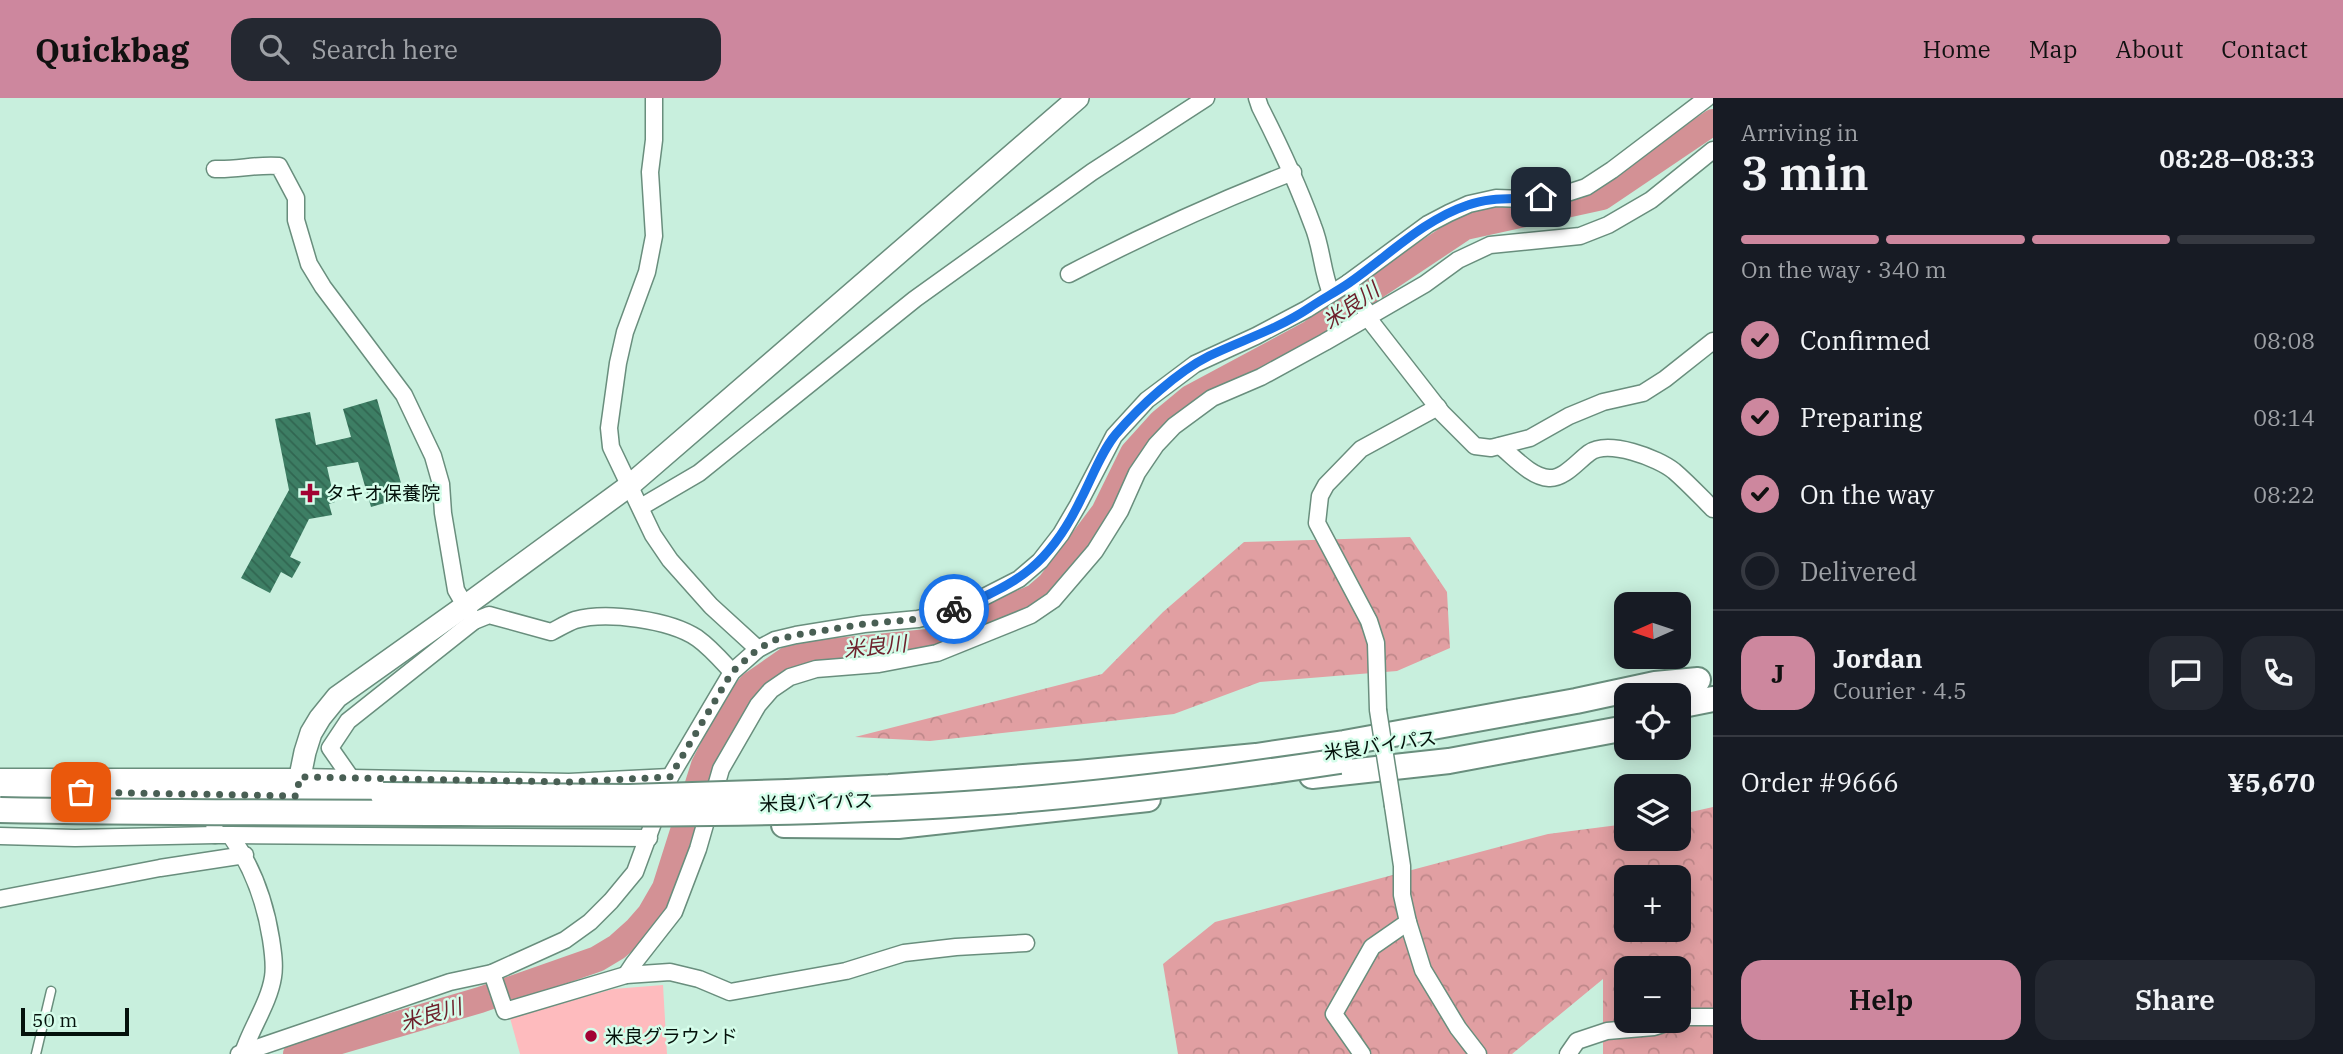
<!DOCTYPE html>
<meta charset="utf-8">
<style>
body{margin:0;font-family:"IBM Plex Serif","Noto Sans JP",serif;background:#242831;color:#f1f3f6;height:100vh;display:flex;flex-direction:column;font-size:26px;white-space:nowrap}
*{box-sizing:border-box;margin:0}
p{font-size:23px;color:#9ea1a6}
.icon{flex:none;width:38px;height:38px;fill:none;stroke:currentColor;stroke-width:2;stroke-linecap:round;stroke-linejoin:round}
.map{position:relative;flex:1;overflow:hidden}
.panel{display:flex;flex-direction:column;background:#171b24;width:630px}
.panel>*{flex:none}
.needle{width:46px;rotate:267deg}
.controls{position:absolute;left:1614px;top:494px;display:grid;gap:14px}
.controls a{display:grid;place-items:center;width:77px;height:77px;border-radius:14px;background:#171b24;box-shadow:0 4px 18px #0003;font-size:35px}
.scale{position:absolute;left:21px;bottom:18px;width:108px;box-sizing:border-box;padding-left:7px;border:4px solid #04110b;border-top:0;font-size:19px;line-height:24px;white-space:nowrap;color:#04110b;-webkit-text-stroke:5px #d5fdea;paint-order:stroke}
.pin{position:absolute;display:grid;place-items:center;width:60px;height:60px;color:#fff;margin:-30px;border-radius:14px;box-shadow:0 4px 10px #0006}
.courier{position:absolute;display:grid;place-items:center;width:70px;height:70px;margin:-35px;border:5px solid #1a73e8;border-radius:50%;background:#fff;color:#222;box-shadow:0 2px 9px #0007}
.overview em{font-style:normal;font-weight:600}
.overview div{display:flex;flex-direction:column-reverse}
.overview{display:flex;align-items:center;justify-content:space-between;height:119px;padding:0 28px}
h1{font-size:46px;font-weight:600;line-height:52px}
.bar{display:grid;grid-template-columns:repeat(4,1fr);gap:10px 7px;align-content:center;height:84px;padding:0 28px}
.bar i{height:9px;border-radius:5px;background:#363941}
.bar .current{background:#cd879e}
.bar p{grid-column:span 4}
.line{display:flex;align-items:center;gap:18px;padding:0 28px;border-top:2px solid #363941}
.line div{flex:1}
.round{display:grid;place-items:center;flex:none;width:74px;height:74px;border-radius:21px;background:#242831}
ol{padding:0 28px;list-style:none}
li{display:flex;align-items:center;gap:21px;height:77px}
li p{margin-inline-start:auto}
li .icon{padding:7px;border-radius:50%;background:#cd879e;color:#111;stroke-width:4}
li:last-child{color:#9ea1a6}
li i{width:38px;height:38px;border:4px solid #363941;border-radius:50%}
.primary-button{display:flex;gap:14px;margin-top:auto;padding:14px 28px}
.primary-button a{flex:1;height:80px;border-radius:21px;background:#cd879e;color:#111;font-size:28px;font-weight:600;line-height:80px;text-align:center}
.primary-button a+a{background:#242831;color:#f1f3f6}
header{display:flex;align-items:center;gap:42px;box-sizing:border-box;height:98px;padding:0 35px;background:#cd879e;color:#111}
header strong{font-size:33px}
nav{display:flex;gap:38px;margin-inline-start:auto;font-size:24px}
.search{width:490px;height:63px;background:#242831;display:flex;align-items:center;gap:18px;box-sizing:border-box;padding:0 24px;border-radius:21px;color:#9ea1a6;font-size:26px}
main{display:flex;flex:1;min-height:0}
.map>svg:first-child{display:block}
.forest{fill:url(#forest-crowns);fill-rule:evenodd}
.pitch{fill:#febbbe}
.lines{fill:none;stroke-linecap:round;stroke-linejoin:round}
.river{stroke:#d39195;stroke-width:26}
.building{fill:url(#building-back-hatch)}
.lane-casing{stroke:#698e7d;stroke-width:11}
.street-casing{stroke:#698e7d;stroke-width:19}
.secondary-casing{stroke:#698e7d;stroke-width:24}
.primary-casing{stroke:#698e7d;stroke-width:28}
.lane{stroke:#fff;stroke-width:8}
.street{stroke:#fff;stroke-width:16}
.secondary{stroke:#fff;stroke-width:21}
.primary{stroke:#fff;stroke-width:24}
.street-bridge-casing{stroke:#698e7d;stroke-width:19;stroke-linecap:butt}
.primary-bridge-casing{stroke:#698e7d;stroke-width:28;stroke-linecap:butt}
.street-bridge{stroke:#fff;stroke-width:16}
.primary-bridge{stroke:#fff;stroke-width:24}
.done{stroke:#495f54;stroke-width:7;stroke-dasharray:0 12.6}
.route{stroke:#1a73e8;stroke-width:9}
.poi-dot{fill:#a20233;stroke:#d5fdea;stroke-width:2.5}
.labels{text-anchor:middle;stroke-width:5;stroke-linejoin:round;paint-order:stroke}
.poi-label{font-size:19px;fill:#04110b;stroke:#d5fdea;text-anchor:start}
.street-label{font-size:19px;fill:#04110b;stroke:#d5fdea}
.water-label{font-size:21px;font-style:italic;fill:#6e212c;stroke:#d5fdea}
</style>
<header>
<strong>Quickbag</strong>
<div class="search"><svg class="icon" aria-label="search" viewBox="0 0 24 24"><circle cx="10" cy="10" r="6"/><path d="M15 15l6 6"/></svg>Search here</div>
<nav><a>Home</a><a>Map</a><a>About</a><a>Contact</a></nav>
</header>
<main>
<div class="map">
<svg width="1713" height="956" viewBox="0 0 1713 956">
<defs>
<pattern id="forest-crowns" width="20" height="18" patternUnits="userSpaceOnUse" patternTransform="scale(1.75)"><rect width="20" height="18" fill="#e19fa2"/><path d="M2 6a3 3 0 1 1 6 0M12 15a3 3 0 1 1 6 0" fill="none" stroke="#bf888a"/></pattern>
<pattern id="building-back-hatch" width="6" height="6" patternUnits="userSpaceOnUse" patternTransform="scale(1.75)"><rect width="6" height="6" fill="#3d7e64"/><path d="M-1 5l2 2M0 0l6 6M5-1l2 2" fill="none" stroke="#316651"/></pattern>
</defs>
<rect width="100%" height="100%" fill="#c8efdd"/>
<g class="forest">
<path d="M 1410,439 L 1447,494 L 1450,550 L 1397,573 L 1260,584 L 1174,616 L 930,643 L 855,639 L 1102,576 L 1163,514 L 1244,444 Z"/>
<path d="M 1713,709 L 1713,956 L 1603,956 L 1603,881 L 1512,956 L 1178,956 L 1163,866 L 1215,824 L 1548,736 L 1626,726 L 1626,740 L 1678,740 L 1678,717 ZM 1626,779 L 1678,779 L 1678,831 L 1626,831 ZM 1626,870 L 1678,870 L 1678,922 L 1626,922 Z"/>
</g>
<path class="pitch" d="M 663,887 L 667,956 L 520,956 L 510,920 L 613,891 Z"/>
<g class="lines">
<path class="river" d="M 296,956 L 480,902 L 597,861 L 617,849 L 636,832 L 650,816 L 665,790 L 704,667 L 734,609 L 751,587 L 787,562 L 816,555 L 928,544 L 1035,499 L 1050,486 L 1104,414 L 1133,355 L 1161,324 L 1190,300 L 1311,235 L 1351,205 L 1465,129 L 1602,99 L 1713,24"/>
</g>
<path class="building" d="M 377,301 L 405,399 L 371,409 L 358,364 L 327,369 L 335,404 L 329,406 L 332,417 L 309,421 L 290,459 L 301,464 L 292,480 L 281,474 L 270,495 L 241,480 L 289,392 L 275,321 L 310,314 L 316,347 L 351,339 L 343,311 Z"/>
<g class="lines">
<defs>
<path id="lane" d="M 36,956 L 51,893"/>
<g id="street">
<path d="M 654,0 L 654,42 L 650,74 L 654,138 L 647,174 L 625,234 L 618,265 L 609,330 L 611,349 L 653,437 L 670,462 L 711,508 L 758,551"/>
<path d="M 1257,0 L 1260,9 C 1280,48 1298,87 1313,128 C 1322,150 1322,174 1331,195"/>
<path d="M 215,71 C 237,72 257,66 279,68 L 296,100 L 296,122 L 309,166 L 323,189 L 404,297 L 433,358 L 441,386 L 443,415 L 456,492 L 474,523"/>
<path d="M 1069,176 C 1142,138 1216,104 1293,74"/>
<path d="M 1348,185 L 1365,211 L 1368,220 L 1442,315 L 1475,348 L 1491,350 L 1530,340 L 1569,318 L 1603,304 L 1643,295 L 1665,281 L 1713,243"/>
<path d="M 1500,348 C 1513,358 1531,379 1549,380 C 1564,381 1578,363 1589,355 C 1608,341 1658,360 1674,373 C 1688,385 1700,398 1713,411"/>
<path d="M 641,409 L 699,375 L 915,201 L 1092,74 L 1206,0"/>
<path d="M 1378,612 L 1376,545 L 1369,523 L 1317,425 L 1320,398 L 1326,387 L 1361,351 L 1438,309"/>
<path d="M 0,679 L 300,679 L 569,684 L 670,679"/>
<path d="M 351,680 L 330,650 L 348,623 L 474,523 L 489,517 L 551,534 C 559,530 567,525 575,522 C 607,513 670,522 697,540 C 711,550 721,562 732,574"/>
<path d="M 214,722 L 215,737 L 230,737 C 253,769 265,803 271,841 C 273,854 275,867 273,879 C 269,905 251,930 243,955"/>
<path d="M 230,737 L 649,740"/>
<path d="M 0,738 L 75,740 L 215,737"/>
<path d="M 0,801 L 160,770 L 245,757"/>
<path d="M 1408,824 L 1423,872 L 1458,930 L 1478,956"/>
<path d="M 492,875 L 505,913 L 626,877 L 670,874 L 699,881 L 730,894 L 846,873 L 904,855 L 956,849 L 1026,845"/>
<path d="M 626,877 L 634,865 L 674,814 L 698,751 L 721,671 L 758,607 L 771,592 L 790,579 L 816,571 L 879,566 L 937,555 L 1031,517 L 1053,502 L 1095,453 L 1120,413 L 1137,375 L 1156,347 L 1174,328 L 1212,300 L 1261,279 L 1325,244 L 1425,186 L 1458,162 L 1490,147 L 1580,138 L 1608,127 L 1651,102 L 1713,52"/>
<path d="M 1678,922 L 1688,919 L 1713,919"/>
<path d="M 239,956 L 450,884 L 492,875 L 565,842 L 590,824 L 611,803 L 635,774 L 670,679 L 732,574 L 758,551 L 775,542 L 796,537 L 864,526 L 918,521 L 945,514 L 976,503 L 1019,481 L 1040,463 L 1061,436 L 1078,407 L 1114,338 L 1147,302 L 1195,266 L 1256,238 L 1307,211 L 1348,185 L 1428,126 L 1449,115 L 1469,106 L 1496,100 L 1524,101 L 1558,98 L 1586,89 L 1612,72 L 1707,0"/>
<path d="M 1362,956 L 1334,916 L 1372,849 L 1408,824 L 1402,797 L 1402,768 L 1393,708"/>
<path d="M 1568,956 L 1577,943 L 1607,933 L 1654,929 L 1676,922"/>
</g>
<path id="secondary" d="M 296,713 L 296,698 L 305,654 L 311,635 L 320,620 L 337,599 L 465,508 L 629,388 L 1078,0"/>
<g id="primary">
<path d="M 1678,608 L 1713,601"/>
<path d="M 1312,678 L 1449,663 L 1626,630"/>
<path d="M 0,692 L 296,698 L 383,697"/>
<path d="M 788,694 L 889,689 L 1078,675 L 1256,658 L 1344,645 L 1576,603 L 1655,586 L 1698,582"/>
<path d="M 784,727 L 898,728 L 1148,701"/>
</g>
</defs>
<use href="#lane" class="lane-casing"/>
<use href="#street" class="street-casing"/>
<use href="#secondary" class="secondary-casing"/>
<use href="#primary" class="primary-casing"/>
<use href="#lane" class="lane"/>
<use href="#street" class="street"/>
<use href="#secondary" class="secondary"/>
<use href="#primary" class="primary"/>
<defs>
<path id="street-bridge" d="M 1378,612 L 1393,708"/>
<g id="primary-bridge">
<path d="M 383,697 L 629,699 L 788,694"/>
<path d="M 0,712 C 153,715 306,714 459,715 C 628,716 796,717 965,706 C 1090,698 1215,682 1340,663"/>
</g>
</defs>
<use href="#street-bridge" class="street-bridge-casing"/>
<use href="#primary-bridge" class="primary-bridge-casing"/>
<use href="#street-bridge" class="street-bridge"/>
<use href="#primary-bridge" class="primary-bridge"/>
</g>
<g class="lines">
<path class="done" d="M 81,694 L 296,698 L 300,679 L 569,684 L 670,679 L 732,574 L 758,551 L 775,542 L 796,537 L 864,526 L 918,521 L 954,511"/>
<path class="route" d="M 954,511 C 1019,487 1051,464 1081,401 C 1092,380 1101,354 1116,336 C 1140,308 1177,274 1209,258 C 1242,242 1278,231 1309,210 C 1322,201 1336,194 1349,185 C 1388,158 1423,122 1468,107 C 1492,98 1517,102 1541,99"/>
</g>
<g class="poi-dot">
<path d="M306.5 384.5h7v7h7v7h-7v7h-7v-7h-7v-7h7z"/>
<circle cx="591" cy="938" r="7"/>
</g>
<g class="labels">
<g class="poi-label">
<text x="326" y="402">タキオ保養院</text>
<text x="605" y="945">米良グラウンド</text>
</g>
<g class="street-label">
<text transform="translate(1380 647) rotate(-8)" y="7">米良バイパス</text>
<text transform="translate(816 704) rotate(-2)" y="7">米良バイパス</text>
</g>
<g class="water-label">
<text transform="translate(1351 208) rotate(-35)" y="7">米良川</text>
<text transform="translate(875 549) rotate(-6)" y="7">米良川</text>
<text transform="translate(431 917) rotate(-16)" y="7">米良川</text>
</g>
</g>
</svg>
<div class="controls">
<a><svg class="needle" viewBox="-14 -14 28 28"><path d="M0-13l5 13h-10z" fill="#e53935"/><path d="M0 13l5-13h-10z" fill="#9ea1a6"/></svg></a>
<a><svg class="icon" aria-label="locate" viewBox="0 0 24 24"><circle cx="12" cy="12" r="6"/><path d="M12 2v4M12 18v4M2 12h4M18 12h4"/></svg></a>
<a><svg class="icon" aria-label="layers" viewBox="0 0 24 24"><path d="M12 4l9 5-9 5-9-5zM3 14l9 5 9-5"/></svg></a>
<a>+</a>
<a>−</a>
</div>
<div class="scale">50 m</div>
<div class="pin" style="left:81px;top:694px;background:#ea580c"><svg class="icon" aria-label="bag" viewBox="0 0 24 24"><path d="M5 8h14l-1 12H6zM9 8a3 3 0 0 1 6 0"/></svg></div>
<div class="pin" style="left:1541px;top:99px;background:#1f2937"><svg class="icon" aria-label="home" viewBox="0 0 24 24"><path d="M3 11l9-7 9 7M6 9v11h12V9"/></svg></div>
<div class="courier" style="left:954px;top:511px"><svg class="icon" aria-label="bike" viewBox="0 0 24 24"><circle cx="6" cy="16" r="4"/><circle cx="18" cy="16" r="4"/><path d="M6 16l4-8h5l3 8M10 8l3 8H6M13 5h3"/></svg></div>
</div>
<section class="panel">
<div class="overview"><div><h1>3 min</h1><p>Arriving in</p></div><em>08:28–08:33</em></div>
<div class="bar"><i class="current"></i><i class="current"></i><i class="current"></i><i></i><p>On the way · 340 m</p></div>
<ol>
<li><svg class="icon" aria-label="check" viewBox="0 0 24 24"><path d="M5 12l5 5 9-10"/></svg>Confirmed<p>08:08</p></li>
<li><svg class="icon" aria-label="check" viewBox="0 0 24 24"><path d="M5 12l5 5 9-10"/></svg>Preparing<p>08:14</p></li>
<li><svg class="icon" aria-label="check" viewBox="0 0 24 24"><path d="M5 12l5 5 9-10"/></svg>On the way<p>08:22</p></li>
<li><i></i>Delivered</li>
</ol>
<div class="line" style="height:126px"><b class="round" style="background:#cd879e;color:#111">J</b><div><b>Jordan</b><p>Courier · 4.5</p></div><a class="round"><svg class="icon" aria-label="chat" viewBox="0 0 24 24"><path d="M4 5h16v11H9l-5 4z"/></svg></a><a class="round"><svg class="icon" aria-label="phone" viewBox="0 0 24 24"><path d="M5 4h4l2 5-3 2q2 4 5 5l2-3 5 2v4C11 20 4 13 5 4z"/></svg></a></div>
<div class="line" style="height:91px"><div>Order #9666</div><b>¥5,670</b></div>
<div class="primary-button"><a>Help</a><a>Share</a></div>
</section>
</main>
